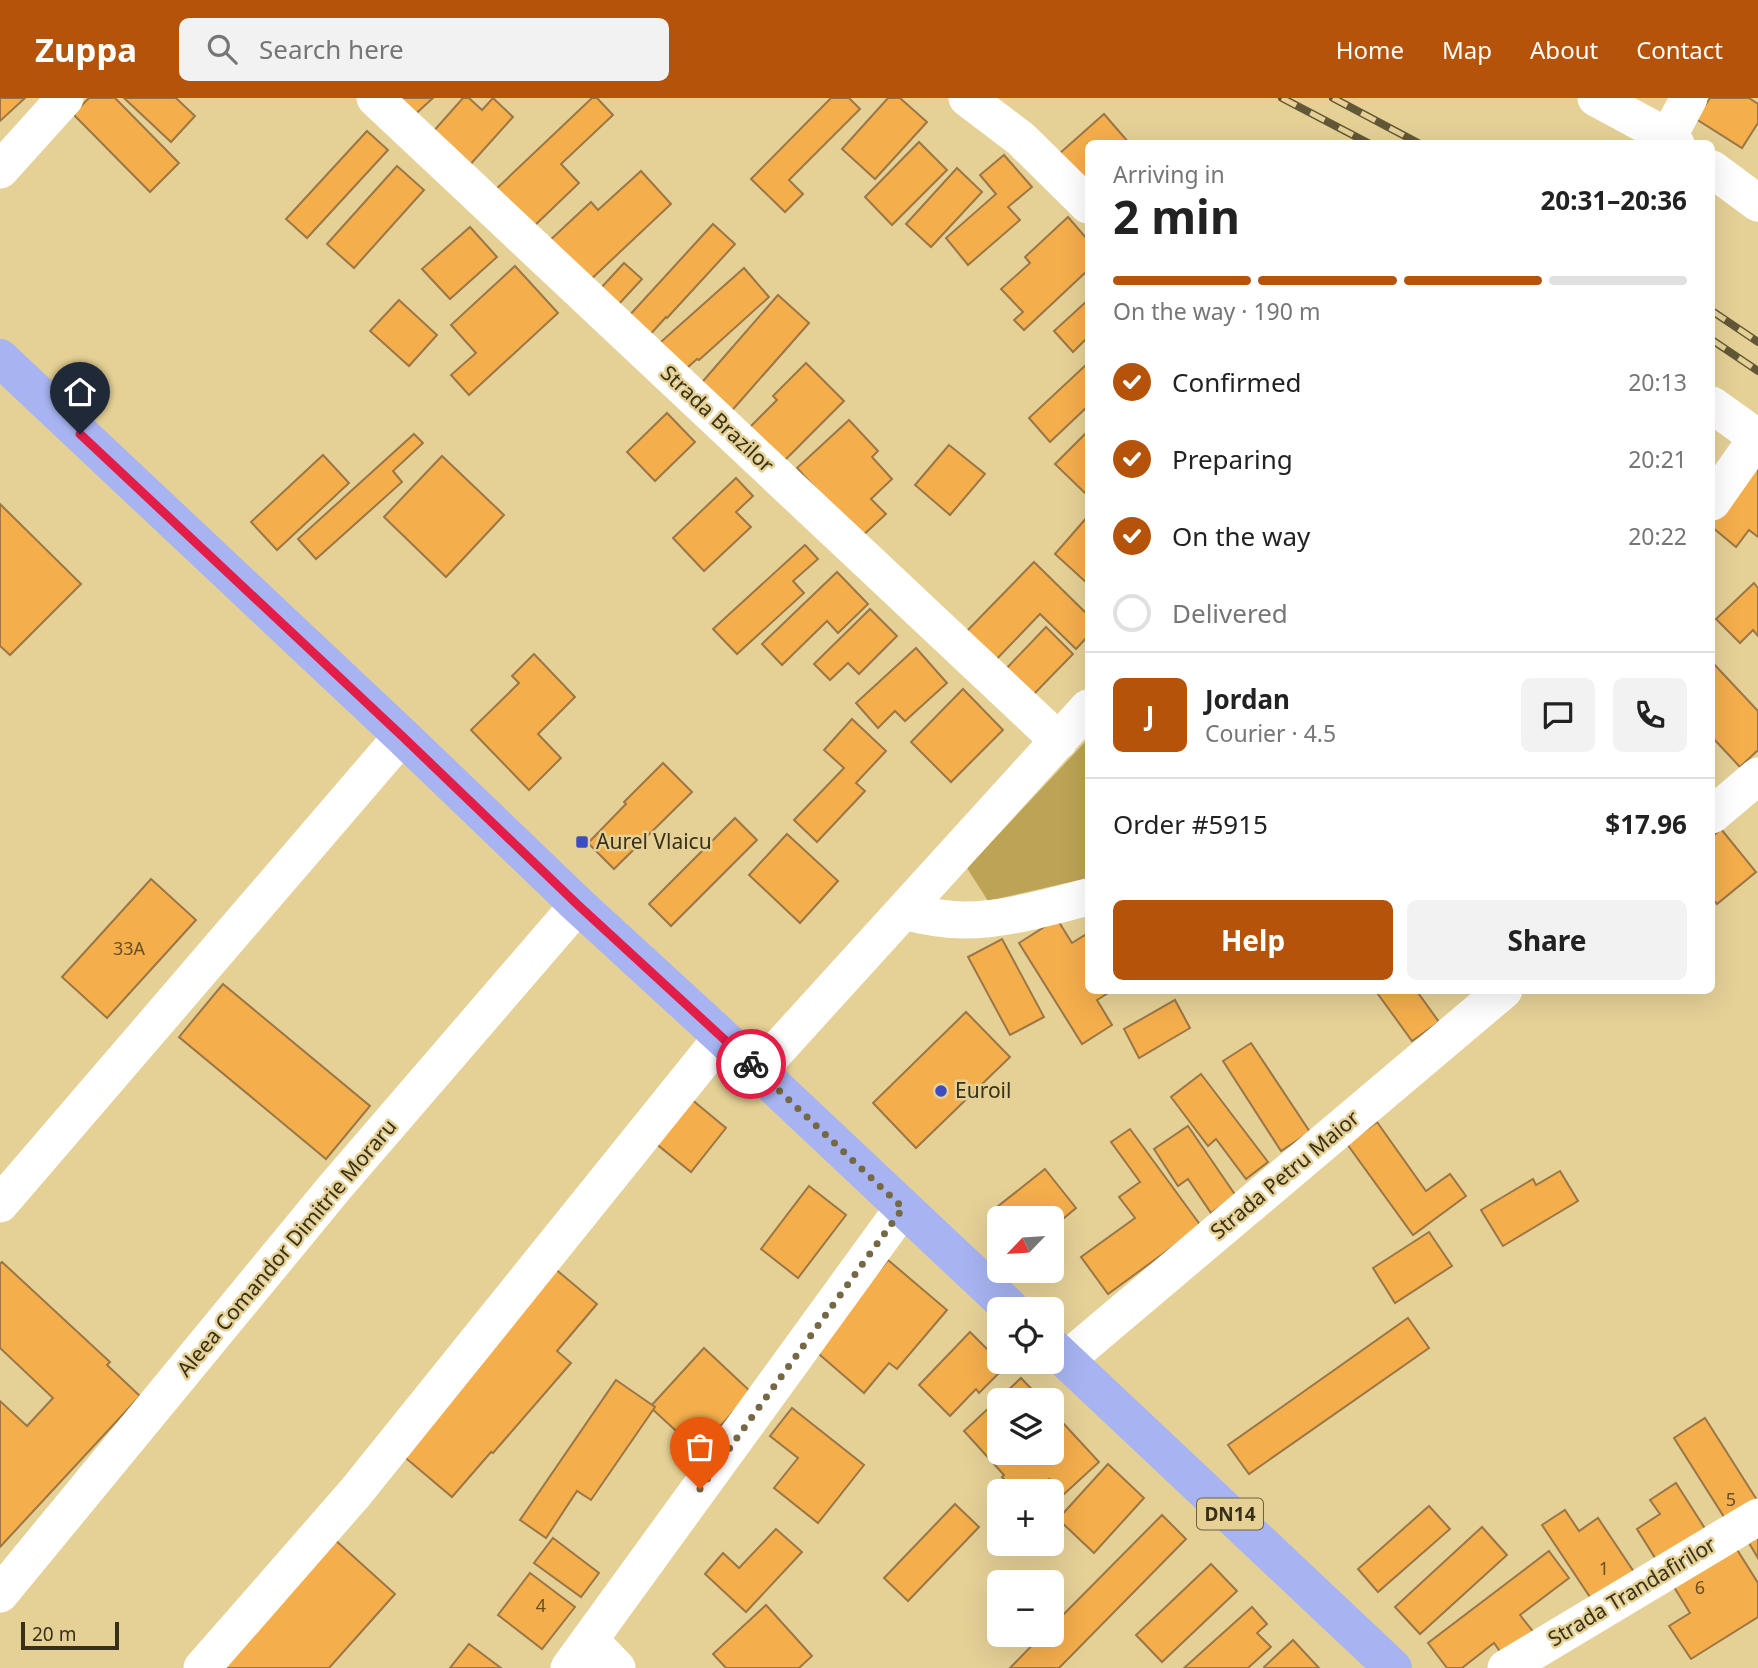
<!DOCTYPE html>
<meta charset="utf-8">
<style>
body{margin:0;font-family:"Noto Sans",sans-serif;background:#f2f2f2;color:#222;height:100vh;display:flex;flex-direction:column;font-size:26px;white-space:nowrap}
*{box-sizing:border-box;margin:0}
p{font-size:23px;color:#767676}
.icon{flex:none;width:38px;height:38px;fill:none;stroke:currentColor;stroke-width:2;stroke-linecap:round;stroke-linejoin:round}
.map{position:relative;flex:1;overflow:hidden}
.sheet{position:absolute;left:1085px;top:42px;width:630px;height:854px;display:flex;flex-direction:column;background:#fff;border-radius:10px;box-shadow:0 7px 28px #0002}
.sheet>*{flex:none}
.needle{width:46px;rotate:245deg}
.fabs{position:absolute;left:987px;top:1108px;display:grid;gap:14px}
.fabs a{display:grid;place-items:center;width:77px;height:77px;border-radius:10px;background:#fff;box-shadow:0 7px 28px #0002;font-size:35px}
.scale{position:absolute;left:21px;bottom:18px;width:98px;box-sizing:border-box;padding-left:7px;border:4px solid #383018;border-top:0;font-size:19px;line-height:24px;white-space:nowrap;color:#383018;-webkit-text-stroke:5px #e5d196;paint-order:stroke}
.pin{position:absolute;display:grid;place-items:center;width:60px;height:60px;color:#fff;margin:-72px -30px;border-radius:50% 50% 50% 0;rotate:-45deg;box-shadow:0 0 7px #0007}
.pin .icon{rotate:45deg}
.courier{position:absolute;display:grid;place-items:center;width:70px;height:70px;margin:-35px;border:5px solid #e11d48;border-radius:50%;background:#fff;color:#222;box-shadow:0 2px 9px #0007}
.head em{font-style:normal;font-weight:700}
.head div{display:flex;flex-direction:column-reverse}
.head{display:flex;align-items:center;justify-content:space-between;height:119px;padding:0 28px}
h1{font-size:46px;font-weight:700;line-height:52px}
.bar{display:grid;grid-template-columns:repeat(4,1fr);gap:10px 7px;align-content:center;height:84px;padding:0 28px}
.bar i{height:9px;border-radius:5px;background:#e0e0e0}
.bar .on{background:#b45309}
.bar p{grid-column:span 4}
.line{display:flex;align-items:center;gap:18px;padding:0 28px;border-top:2px solid #e0e0e0}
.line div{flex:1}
.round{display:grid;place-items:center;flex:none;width:74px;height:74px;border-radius:10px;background:#f2f2f2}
ol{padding:0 28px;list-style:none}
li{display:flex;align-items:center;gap:21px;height:77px}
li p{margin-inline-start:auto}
li .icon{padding:7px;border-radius:50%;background:#b45309;color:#fff;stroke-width:4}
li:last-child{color:#767676}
li i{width:38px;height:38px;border:4px solid #e0e0e0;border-radius:50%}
.cta{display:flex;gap:14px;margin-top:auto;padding:14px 28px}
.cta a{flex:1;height:80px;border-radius:10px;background:#b45309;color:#fff;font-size:28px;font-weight:700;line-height:80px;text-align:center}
.cta a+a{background:#f2f2f2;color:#222}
header{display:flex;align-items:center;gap:42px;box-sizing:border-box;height:98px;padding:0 35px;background:#b45309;color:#fff}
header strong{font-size:33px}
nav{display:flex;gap:38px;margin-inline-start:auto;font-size:24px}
.search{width:490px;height:63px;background:#f2f2f2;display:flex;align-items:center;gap:18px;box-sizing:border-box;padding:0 24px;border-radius:10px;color:#767676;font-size:26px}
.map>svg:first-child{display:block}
.green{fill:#bca355}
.building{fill:#f4ae4c;stroke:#9b7647;stroke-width:2}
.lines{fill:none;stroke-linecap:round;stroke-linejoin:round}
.street{stroke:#fff;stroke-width:37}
.primary{stroke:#a7b4f1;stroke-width:38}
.rail-casing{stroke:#625837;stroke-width:8}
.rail{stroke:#e5d196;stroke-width:5;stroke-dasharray:16;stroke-linecap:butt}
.done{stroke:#756844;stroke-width:7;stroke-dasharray:0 12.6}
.route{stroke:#e11d48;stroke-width:9}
.poi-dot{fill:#3e4cc0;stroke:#e5d196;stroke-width:2.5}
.labels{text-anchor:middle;stroke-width:5;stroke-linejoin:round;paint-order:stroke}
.number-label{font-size:18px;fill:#675025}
.shield{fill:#e5d196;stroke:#6c603e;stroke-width:2}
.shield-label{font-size:19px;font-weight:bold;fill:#383018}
.street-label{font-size:21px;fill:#383018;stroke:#e5d196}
.poi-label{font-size:21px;fill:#383018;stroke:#e5d196;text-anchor:start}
</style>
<header>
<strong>Zuppa</strong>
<div class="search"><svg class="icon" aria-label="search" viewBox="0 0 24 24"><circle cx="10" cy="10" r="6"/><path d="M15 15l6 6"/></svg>Search here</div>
<nav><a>Home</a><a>Map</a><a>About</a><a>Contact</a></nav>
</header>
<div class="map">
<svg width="1758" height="1570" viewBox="0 0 1758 1570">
<rect width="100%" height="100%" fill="#e5d196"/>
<path class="green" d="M 1088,641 L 1088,780 L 988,803 L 967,770 Z"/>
<g class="building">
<path d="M 0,0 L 25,0 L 0,23 Z"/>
<path d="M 89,0 L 115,0 L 179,65 L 150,94 L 73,16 Z"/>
<path d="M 124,0 L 176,0 L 195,18 L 171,44 Z"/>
<path d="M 392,0 L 433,0 L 410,21 Z"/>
<path d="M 463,0 L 469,0 L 482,12 L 493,0 L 513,19 L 468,69 L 431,36 Z"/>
<path d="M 592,0 L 597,0 L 613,17 L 561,66 L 579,85 L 530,132 L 494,93 Z"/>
<path d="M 831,0 L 849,0 L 860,11 L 789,82 L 803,96 L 785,114 L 751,81 Z"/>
<path d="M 888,0 L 900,0 L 927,24 L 875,81 L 842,51 Z"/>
<path d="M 1710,0 L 1749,0 L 1758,6 L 1758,25 L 1742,50 L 1696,21 Z"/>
<path d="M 1104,16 L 1130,46 L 1088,46 L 1088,86 L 1060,55 Z"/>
<path d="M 367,33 L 388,52 L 307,140 L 286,121 Z"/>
<path d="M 919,44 L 947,72 L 892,127 L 865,99 Z"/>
<path d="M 1004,57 L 1032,89 L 1008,109 L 1020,122 L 968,167 L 946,140 L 996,96 L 980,77 Z"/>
<path d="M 397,68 L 424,92 L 354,170 L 327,146 Z"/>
<path d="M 957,70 L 982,94 L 931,149 L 906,126 Z"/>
<path d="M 641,73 L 671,106 L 587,185 L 548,144 L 591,104 L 598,112 Z"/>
<path d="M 1068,119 L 1088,142 L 1088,172 L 1024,232 L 1014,222 L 1023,214 L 1001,191 L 1030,165 L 1025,159 Z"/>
<path d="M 713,126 L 735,146 L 667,220 L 666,219 L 648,239 L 627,220 Z"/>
<path d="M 470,129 L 497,159 L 450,201 L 422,171 Z"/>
<path d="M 624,165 L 642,181 L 618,207 L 600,191 Z"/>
<path d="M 515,168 L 558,215 L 469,297 L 451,277 L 476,255 L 451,227 Z"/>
<path d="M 744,170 L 769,199 L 699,262 L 697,261 L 678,278 L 654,250 Z"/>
<path d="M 778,197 L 809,225 L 728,317 L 697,290 Z"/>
<path d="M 399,202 L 437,237 L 409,268 L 370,233 Z"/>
<path d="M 1088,202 L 1088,239 L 1073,254 L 1054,233 Z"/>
<path d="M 806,265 L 844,303 L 781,366 L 747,332 L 777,302 L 773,298 Z"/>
<path d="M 1088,265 L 1088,308 L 1050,344 L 1029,320 Z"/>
<path d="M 667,315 L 695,344 L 655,383 L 627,354 Z"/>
<path d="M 849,322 L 878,353 L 872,359 L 892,381 L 871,401 L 886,416 L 860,440 L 797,370 Z"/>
<path d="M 1087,334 L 1088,336 L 1088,398 L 1055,366 Z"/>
<path d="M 414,336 L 423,345 L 393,373 L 402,384 L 316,461 L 298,441 Z"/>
<path d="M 949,347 L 985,376 L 950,417 L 915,387 Z"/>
<path d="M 323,357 L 349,385 L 277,452 L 251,424 Z"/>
<path d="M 442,358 L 504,417 L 446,479 L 384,419 Z"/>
<path d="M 1758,363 L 1758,439 L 1749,432 L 1736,449 L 1712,429 L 1712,421 Z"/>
<path d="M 736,380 L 753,398 L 736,414 L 751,429 L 704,473 L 673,440 Z"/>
<path d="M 0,406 L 81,486 L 10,557 L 0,548 Z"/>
<path d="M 1088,418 L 1088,486 L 1055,456 Z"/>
<path d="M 805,447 L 818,461 L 793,483 L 804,495 L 737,556 L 713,531 Z"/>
<path d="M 1034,464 L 1088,517 L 1088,538 L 1076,551 L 1040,516 L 991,567 L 962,538 Z"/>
<path d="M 837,474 L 868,506 L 838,535 L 827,523 L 782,567 L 762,546 Z"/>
<path d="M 1754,485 L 1758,490 L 1758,538 L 1753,532 L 1740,545 L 1716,521 Z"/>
<path d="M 870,511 L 897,538 L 859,576 L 848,565 L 830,582 L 814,566 Z"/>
<path d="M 1046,529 L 1073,556 L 1030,600 L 1003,574 Z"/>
<path d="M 916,550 L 947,585 L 905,623 L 895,613 L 878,630 L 856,605 Z"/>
<path d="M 534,556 L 575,599 L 538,636 L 561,660 L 529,692 L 471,632 L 519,585 L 512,578 Z"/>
<path d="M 1712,564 L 1758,613 L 1758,652 L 1740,669 L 1712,639 Z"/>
<path d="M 963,591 L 1003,632 L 951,684 L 911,644 Z"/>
<path d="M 852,621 L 886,653 L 856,685 L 865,693 L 817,744 L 794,722 L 844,670 L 824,652 Z"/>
<path d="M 663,665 L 692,694 L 614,771 L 588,745 L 626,706 L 624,704 Z"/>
<path d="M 735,720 L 757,742 L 671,828 L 649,806 Z"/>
<path d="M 1721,731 L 1756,774 L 1717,806 L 1712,800 L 1712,739 Z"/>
<path d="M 787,736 L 838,783 L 800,825 L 749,777 Z"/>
<path d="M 151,781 L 196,822 L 107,920 L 62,879 Z"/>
<path d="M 1057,821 L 1072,845 L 1085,837 L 1088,843 L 1088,892 L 1113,892 L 1097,902 L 1112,927 L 1082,946 L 1019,845 Z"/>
<path d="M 1002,841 L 1044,919 L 1010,937 L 968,859 Z"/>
<path d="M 223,886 L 370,1008 L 326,1061 L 179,939 Z"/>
<path d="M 1375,892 L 1416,892 L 1439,924 L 1412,943 Z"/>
<path d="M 1175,902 L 1190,930 L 1139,960 L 1124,931 Z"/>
<path d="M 966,914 L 1010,959 L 916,1050 L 873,1005 Z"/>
<path d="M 1251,945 L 1310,1034 L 1281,1053 L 1223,963 Z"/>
<path d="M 1201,976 L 1268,1064 L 1246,1081 L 1216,1041 L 1208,1048 L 1171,999 Z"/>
<path d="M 685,996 L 726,1030 L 691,1074 L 649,1040 Z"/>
<path d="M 1377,1024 L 1426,1093 L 1450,1076 L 1466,1098 L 1413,1137 L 1347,1046 Z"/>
<path d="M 1188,1028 L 1236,1098 L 1211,1115 L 1188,1081 L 1178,1088 L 1154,1051 Z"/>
<path d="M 1130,1031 L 1201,1128 L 1108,1196 L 1081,1159 L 1135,1120 L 1119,1099 L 1140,1084 L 1111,1044 Z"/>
<path d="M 1045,1071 L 1076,1110 L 1052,1130 L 1052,1120 L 1006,1120 L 997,1109 Z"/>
<path d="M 1560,1073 L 1578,1103 L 1503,1148 L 1481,1112 L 1533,1081 L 1536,1087 Z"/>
<path d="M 809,1088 L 846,1117 L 798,1180 L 761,1151 Z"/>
<path d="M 1429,1134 L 1452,1168 L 1395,1205 L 1373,1170 Z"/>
<path d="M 888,1162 L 947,1212 L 897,1271 L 889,1265 L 864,1295 L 813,1251 Z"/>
<path d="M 2,1164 L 110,1264 L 107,1267 L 140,1298 L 0,1449 L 0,1303 L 27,1328 L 53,1300 L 0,1250 L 0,1166 Z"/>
<path d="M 553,1169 L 597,1206 L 557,1253 L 571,1265 L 493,1355 L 491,1354 L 452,1399 L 395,1351 Z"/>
<path d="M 1408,1220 L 1429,1250 L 1249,1376 L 1228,1347 Z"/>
<path d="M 970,1234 L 1005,1269 L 979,1295 L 976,1291 L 950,1318 L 919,1287 Z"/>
<path d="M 704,1250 L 751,1294 L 698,1353 L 650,1309 Z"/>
<path d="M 1021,1280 L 1042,1302 L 999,1302 L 999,1354 L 1052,1354 L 1052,1313 L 1099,1364 L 1063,1397 L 1049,1381 L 1036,1393 L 1015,1393 L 1002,1379 L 1004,1377 L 964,1333 Z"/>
<path d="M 616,1282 L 655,1309 L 591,1402 L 577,1393 L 546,1440 L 520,1422 Z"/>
<path d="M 792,1310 L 864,1367 L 818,1425 L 774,1390 L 798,1360 L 770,1338 Z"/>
<path d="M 1705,1320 L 1757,1402 L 1726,1422 L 1674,1340 Z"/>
<path d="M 1108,1366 L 1144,1400 L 1094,1455 L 1058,1421 Z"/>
<path d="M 1676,1385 L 1706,1432 L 1657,1463 L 1637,1431 L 1660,1416 L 1650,1402 Z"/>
<path d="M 955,1406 L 979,1429 L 908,1503 L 884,1480 Z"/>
<path d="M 1429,1408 L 1450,1431 L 1378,1494 L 1358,1471 Z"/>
<path d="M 1565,1412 L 1579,1433 L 1598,1420 L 1636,1477 L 1594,1505 L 1542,1427 Z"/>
<path d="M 1162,1417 L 1186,1441 L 1059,1570 L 1010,1570 L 1043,1536 L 1052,1536 L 1052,1528 Z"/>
<path d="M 1482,1429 L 1507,1457 L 1420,1536 L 1395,1509 Z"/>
<path d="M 776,1431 L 802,1454 L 746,1514 L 705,1476 L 723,1455 L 739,1470 Z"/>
<path d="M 1758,1439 L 1758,1460 L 1749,1445 Z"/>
<path d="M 553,1440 L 599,1475 L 581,1499 L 534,1465 Z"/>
<path d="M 334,1441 L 395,1496 L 329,1570 L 218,1570 Z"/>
<path d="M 1736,1450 L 1758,1485 L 1758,1519 L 1691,1561 L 1669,1528 L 1690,1515 L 1674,1489 Z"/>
<path d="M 1549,1453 L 1569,1480 L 1520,1517 L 1539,1541 L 1508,1565 L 1494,1545 L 1462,1570 L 1447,1570 L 1428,1545 Z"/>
<path d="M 1211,1466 L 1237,1493 L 1162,1564 L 1136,1537 Z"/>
<path d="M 530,1475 L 575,1509 L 542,1551 L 498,1517 Z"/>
<path d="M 766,1507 L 812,1558 L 799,1570 L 726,1570 L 713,1556 Z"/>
<path d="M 1252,1509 L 1267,1526 L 1257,1535 L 1271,1549 L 1248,1570 L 1184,1570 Z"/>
<path d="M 1293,1542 L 1319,1570 L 1265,1570 L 1264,1569 Z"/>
<path d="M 469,1546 L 501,1570 L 450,1570 Z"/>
</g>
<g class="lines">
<g class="street">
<path d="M 375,0 L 1059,643"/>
<path d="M 967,0 L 1021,41 L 1088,107"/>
<path d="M 1596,0 L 1668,39 L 1676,46"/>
<path d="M 1668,39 L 1689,0"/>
<path d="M 1712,71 L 1758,105"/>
<path d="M 0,72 L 65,0"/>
<path d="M 1712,307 L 1758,340"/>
<path d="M 1712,404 L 1757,340"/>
<path d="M 1712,717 L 1758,678"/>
<path d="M 904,813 C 923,818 943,822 964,822 C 1006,822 1048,809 1088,799"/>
<path d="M 758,973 L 1088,610"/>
<path d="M 0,1106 L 402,638"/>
<path d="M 1066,1262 L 1504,892"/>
<path d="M 0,1496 L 335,1089 L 578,807"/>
<path d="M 590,1542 L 617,1570"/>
<path d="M 202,1570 L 355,1395 L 722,939"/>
<path d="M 569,1570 L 903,1110"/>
<path d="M 1506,1570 L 1758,1419"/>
</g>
<g class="primary">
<path d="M 0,260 L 402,638 L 578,807 L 722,939 L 1011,1211"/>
<path d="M 1052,1249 L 1393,1570"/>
</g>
<defs>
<g id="rail">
<path d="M 1282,0 L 1370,46"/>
<path d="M 1333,0 L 1420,46"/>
<path d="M 1712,213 L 1758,244"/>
<path d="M 1712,242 L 1758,273"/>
</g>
</defs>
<use href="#rail" class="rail-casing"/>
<use href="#rail" class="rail"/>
</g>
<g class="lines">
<path class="done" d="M 700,1391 L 903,1110 L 751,966"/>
<path class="route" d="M 80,336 L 402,638 L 578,807 L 751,966"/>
</g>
<g class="poi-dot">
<rect x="575" y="737" width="14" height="14" rx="3.5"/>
<circle cx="941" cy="993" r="7"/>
</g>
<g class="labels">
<g class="number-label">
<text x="129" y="857">33A</text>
<text x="1731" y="1408">5</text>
<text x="1604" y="1477">1</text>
<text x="1700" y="1496">6</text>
<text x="541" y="1514">4</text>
</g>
<rect class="shield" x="1197" y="1400.5" width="66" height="31" rx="5"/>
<g class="shield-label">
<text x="1230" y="1423">DN14</text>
</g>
<g class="street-label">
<text transform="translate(717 321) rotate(43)" y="7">Strada Brazilor</text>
<text transform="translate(1285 1077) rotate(-40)" y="7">Strada Petru Maior</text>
<text transform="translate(287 1150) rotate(-50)" y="7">Aleea Comandor Dimitrie Moraru</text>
<text transform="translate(1632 1494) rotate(-31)" y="7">Strada Trandafirilor</text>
</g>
<g class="poi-label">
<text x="596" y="751">Aurel Vlaicu</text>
<text x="955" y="1000">Euroil</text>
</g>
</g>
</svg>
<div class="fabs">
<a><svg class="needle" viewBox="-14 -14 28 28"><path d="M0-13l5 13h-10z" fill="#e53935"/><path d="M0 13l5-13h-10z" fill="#767676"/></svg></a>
<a><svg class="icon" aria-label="locate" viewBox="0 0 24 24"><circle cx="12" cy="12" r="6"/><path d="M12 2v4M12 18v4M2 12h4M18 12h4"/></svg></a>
<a><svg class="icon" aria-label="layers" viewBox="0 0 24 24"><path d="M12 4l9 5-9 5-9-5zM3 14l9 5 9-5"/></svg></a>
<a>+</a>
<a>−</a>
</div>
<div class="scale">20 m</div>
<div class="pin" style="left:700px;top:1391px;background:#ea580c"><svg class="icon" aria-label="bag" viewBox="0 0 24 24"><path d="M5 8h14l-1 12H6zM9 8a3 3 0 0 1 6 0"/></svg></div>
<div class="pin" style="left:80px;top:336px;background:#1f2937"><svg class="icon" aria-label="home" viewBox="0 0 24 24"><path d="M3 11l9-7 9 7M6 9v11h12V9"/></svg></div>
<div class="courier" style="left:751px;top:966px"><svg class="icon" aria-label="bike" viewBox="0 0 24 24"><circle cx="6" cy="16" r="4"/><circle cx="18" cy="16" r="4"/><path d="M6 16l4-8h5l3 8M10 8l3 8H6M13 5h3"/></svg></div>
<section class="sheet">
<div class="head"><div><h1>2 min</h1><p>Arriving in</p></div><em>20:31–20:36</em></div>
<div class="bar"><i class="on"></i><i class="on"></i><i class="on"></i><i></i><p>On the way · 190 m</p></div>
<ol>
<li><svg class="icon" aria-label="check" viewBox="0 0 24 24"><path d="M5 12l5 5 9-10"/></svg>Confirmed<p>20:13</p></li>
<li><svg class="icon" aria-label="check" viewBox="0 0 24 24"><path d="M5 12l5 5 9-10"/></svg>Preparing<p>20:21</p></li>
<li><svg class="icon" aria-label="check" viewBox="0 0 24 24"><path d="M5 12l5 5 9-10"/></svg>On the way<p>20:22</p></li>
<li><i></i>Delivered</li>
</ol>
<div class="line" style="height:126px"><b class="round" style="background:#b45309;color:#fff">J</b><div><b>Jordan</b><p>Courier · 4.5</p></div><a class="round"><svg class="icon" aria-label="chat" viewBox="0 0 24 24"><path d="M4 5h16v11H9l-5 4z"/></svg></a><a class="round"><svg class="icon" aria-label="phone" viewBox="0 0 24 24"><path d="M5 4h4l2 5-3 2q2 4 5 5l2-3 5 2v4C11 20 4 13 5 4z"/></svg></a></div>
<div class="line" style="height:91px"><div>Order #5915</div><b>$17.96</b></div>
<div class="cta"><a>Help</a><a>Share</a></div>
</section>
</div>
